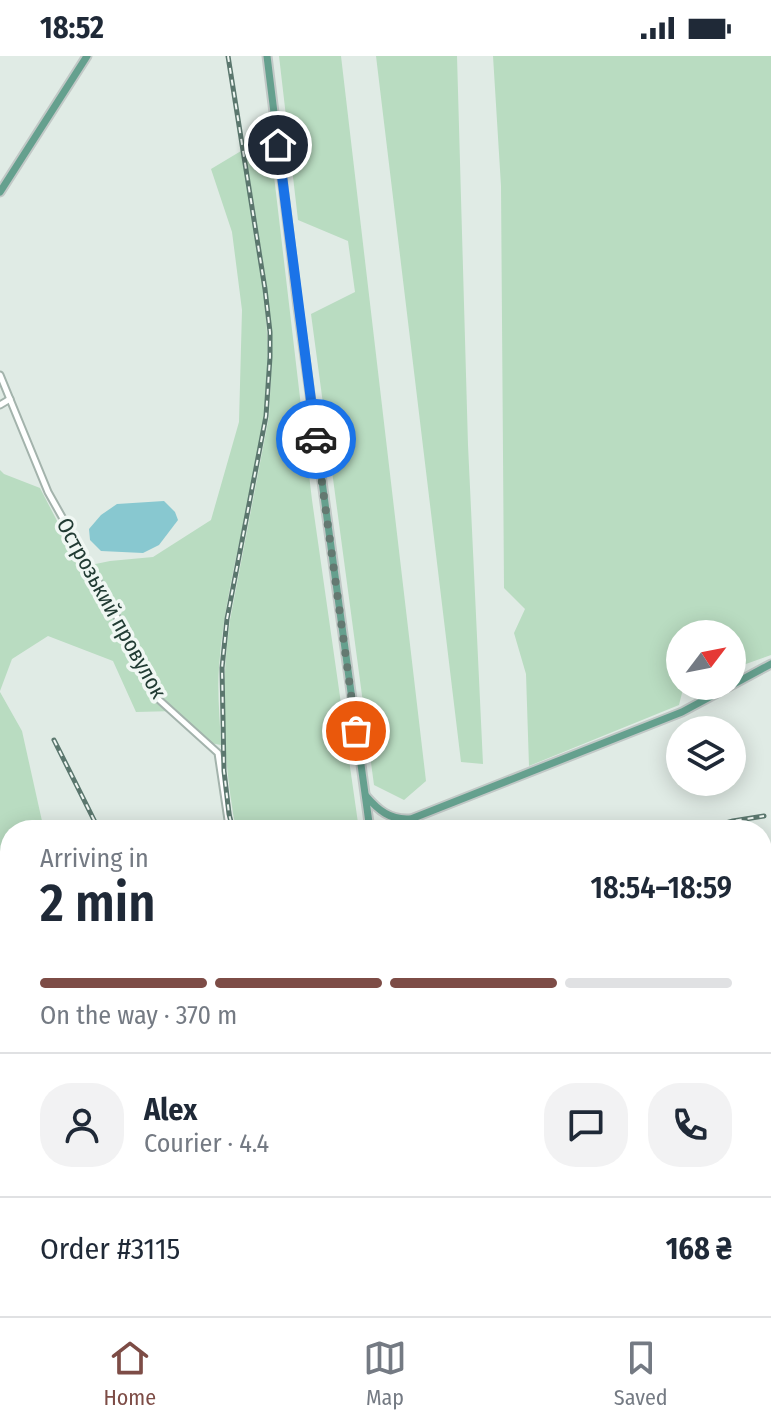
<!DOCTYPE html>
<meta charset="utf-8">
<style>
body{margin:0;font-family:"Fira Sans Condensed",sans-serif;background:#f2f2f3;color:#1f2937;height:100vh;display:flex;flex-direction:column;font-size:30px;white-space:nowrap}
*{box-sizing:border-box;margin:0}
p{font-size:26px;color:#747a83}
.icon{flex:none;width:44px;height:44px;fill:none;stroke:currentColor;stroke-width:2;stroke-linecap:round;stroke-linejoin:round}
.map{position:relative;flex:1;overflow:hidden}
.panel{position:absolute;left:0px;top:764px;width:772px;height:496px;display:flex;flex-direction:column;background:#fff;border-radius:32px 32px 0 0;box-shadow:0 4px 20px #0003}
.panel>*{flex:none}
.needle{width:52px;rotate:58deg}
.controls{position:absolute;left:666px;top:564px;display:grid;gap:16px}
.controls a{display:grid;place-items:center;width:80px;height:80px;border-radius:50%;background:#fff;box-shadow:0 4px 20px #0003;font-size:40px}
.pin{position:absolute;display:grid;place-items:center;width:68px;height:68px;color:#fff;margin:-34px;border:4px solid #fff;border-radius:50%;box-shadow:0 2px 8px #0007}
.courier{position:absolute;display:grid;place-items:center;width:80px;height:80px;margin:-40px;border:6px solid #1a73e8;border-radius:50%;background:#fff;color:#222;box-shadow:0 2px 10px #0007}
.head em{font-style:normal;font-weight:600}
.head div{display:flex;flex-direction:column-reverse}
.head{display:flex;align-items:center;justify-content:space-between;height:136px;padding:0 40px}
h1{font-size:52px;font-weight:600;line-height:60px}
.bar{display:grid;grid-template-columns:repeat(4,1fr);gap:12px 8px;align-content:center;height:96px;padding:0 40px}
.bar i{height:10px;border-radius:6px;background:#e0e1e3}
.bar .on{background:#7d4c46}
.bar p{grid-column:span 4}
.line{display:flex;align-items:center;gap:20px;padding:0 40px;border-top:2px solid #e0e1e3}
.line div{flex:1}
.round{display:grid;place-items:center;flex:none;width:84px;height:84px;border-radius:32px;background:#f2f2f3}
.status{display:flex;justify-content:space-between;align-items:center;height:56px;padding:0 40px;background:#fff;direction:ltr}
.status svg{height:22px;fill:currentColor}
.tab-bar{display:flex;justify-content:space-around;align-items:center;height:112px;border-top:2px solid #e0e1e3;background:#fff;font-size:22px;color:#747a83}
.tab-bar a{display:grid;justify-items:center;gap:4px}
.tab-bar .on{color:#7d4c46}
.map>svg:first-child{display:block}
.built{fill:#cedad4}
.green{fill:#b9dcc1}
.water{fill:#88c8d0}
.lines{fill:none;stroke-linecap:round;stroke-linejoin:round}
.minor-casing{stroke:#a3b3ac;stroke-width:9}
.major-casing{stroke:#c1c8c6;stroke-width:11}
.minor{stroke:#fff;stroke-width:5}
.major{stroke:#65a08e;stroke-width:7}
.rail-casing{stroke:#5b776e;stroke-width:5}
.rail{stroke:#f0f7f3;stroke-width:2;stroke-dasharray:6;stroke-linecap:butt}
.done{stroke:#647971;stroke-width:8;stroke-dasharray:0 14.4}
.route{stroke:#1a73e8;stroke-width:10}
.labels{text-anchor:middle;stroke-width:7;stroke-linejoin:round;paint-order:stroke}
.street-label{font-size:22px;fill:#213b33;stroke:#f0f7f3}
</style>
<div class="status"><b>18:52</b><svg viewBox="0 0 49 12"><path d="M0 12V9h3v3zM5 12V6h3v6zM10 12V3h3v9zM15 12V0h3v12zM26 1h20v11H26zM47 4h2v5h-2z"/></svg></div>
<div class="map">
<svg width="771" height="1260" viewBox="0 0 771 1260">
<rect width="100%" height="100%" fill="#e0ebe5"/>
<path class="built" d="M 10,1238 L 10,1250 L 98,1250 L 98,1260 L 0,1260 L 0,1239 Z"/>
<g class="green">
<path d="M 279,0 L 341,0 L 426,725 L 404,744 L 374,729 L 311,258 L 355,236 L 348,185 L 298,164 Z"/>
<path d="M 376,0 L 457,0 L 468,389 L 483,708 L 461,706 Z"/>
<path d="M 493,0 L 771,0 L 771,599 L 732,613 L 732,578 L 680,578 L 680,630 L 689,630 L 683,633 L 679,649 L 529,710 L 526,618 L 514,577 L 525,553 L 504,532 L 501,130 Z"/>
<path d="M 258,81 L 270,86 L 312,444 L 359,774 L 236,774 C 223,705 220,634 230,564 L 269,360 L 272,300 L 267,232 L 245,94 Z"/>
<path d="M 241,95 C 256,183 276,271 264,360 C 253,443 225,527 219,611 C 217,636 220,664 221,689 L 210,687 L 175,655 L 136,656 L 113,605 L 48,580 L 12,603 L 0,635 L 0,414 L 4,418 L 40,432 L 81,511 L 110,505 L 153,501 L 211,464 L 239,366 L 242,254 L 232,176 L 211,113 Z"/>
<path d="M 0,636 L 22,675 L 44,774 L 10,774 L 10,885 L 0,895 Z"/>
</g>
<path class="water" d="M 164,445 L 175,456 L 178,464 L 159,489 L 143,497 L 101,495 L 90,484 L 89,473 L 101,459 L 117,448 Z"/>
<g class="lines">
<defs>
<g id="minor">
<path d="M 0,319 L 48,436 L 107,541 L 156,641 L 218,697 L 228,764 L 231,774"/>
<path d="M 0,349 L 10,343"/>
<path d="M 762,917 L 771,917"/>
<path d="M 0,964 L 10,972"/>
<path d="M 762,985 L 771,985"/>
<path d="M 762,1065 L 771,1065"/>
<path d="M 0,1119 L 10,1138"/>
<path d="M 762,1142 L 771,1143"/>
<path d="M 762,1200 L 771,1201"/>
<path d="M 0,1204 L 10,1204"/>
<path d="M 98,1250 L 98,1260"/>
<path d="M 714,1250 L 771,1256"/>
<path d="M 98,1254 L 153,1250"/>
<path d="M 286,1260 L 287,1250"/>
<path d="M 600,1260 L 600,1250"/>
</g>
<g id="major">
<path d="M 267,0 L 298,251 L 370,774"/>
<path d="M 0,136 L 87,0"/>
<path d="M 366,740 C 378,754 390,764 409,763"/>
<path d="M 383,774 L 682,656 L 771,608"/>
<path d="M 0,1051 L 10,1055"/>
<path d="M 434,1250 L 435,1260"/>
</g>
</defs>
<use href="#minor" class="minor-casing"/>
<use href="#major" class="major-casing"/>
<use href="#minor" class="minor"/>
<use href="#major" class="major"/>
<defs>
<g id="rail">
<path d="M 228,0 L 265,233 L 270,276 L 270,301 L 266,360 L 227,563 L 222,612 L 224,715 L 229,758 L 233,774"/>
<path d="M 54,684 L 99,774"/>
<path d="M 113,772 L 114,774"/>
<path d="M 701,774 L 733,765 L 764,760"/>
</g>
</defs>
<use href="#rail" class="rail-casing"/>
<use href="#rail" class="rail"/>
</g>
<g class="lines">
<path class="done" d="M 316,383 L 356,675"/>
<path class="route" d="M 278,89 L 316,383"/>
</g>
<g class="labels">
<g class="street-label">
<text transform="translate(112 552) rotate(61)" y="8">Острозький провулок</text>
</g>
</g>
</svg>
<div class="controls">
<a><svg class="needle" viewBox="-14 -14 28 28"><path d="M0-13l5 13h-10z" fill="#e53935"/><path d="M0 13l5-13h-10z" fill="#747a83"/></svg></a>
<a><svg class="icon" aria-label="layers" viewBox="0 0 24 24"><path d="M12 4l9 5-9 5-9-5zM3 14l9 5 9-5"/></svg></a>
</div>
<div class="pin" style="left:356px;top:675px;background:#ea580c"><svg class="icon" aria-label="bag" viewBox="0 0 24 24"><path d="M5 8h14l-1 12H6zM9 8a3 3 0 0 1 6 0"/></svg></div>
<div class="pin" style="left:278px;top:89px;background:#1f2937"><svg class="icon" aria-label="home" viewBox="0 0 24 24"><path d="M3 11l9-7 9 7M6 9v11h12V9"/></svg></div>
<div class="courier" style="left:316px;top:383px"><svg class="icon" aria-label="car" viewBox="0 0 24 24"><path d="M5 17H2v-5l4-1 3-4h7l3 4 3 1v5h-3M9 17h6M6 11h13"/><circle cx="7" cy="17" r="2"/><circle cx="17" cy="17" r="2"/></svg></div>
<section class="panel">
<div class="head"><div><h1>2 min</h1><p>Arriving in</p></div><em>18:54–18:59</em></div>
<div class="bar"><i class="on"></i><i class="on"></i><i class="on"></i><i></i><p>On the way · 370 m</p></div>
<div class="line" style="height:144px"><a class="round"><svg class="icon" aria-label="person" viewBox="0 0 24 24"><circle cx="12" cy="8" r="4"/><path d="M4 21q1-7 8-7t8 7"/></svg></a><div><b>Alex</b><p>Courier · 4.4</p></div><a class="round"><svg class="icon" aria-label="chat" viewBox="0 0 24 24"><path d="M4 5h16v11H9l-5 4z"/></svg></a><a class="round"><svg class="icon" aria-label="phone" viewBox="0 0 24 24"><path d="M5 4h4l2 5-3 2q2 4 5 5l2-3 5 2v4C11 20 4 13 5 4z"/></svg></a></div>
<div class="line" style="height:104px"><div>Order #3115</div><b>168 ₴</b></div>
</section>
</div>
<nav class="tab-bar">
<a class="on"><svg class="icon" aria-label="home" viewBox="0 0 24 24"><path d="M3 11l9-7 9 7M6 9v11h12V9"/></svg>Home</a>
<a><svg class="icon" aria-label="map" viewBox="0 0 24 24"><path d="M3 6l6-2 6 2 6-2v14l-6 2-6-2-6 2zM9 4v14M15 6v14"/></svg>Map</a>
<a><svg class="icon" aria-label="saved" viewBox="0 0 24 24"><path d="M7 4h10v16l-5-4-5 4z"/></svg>Saved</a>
</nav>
